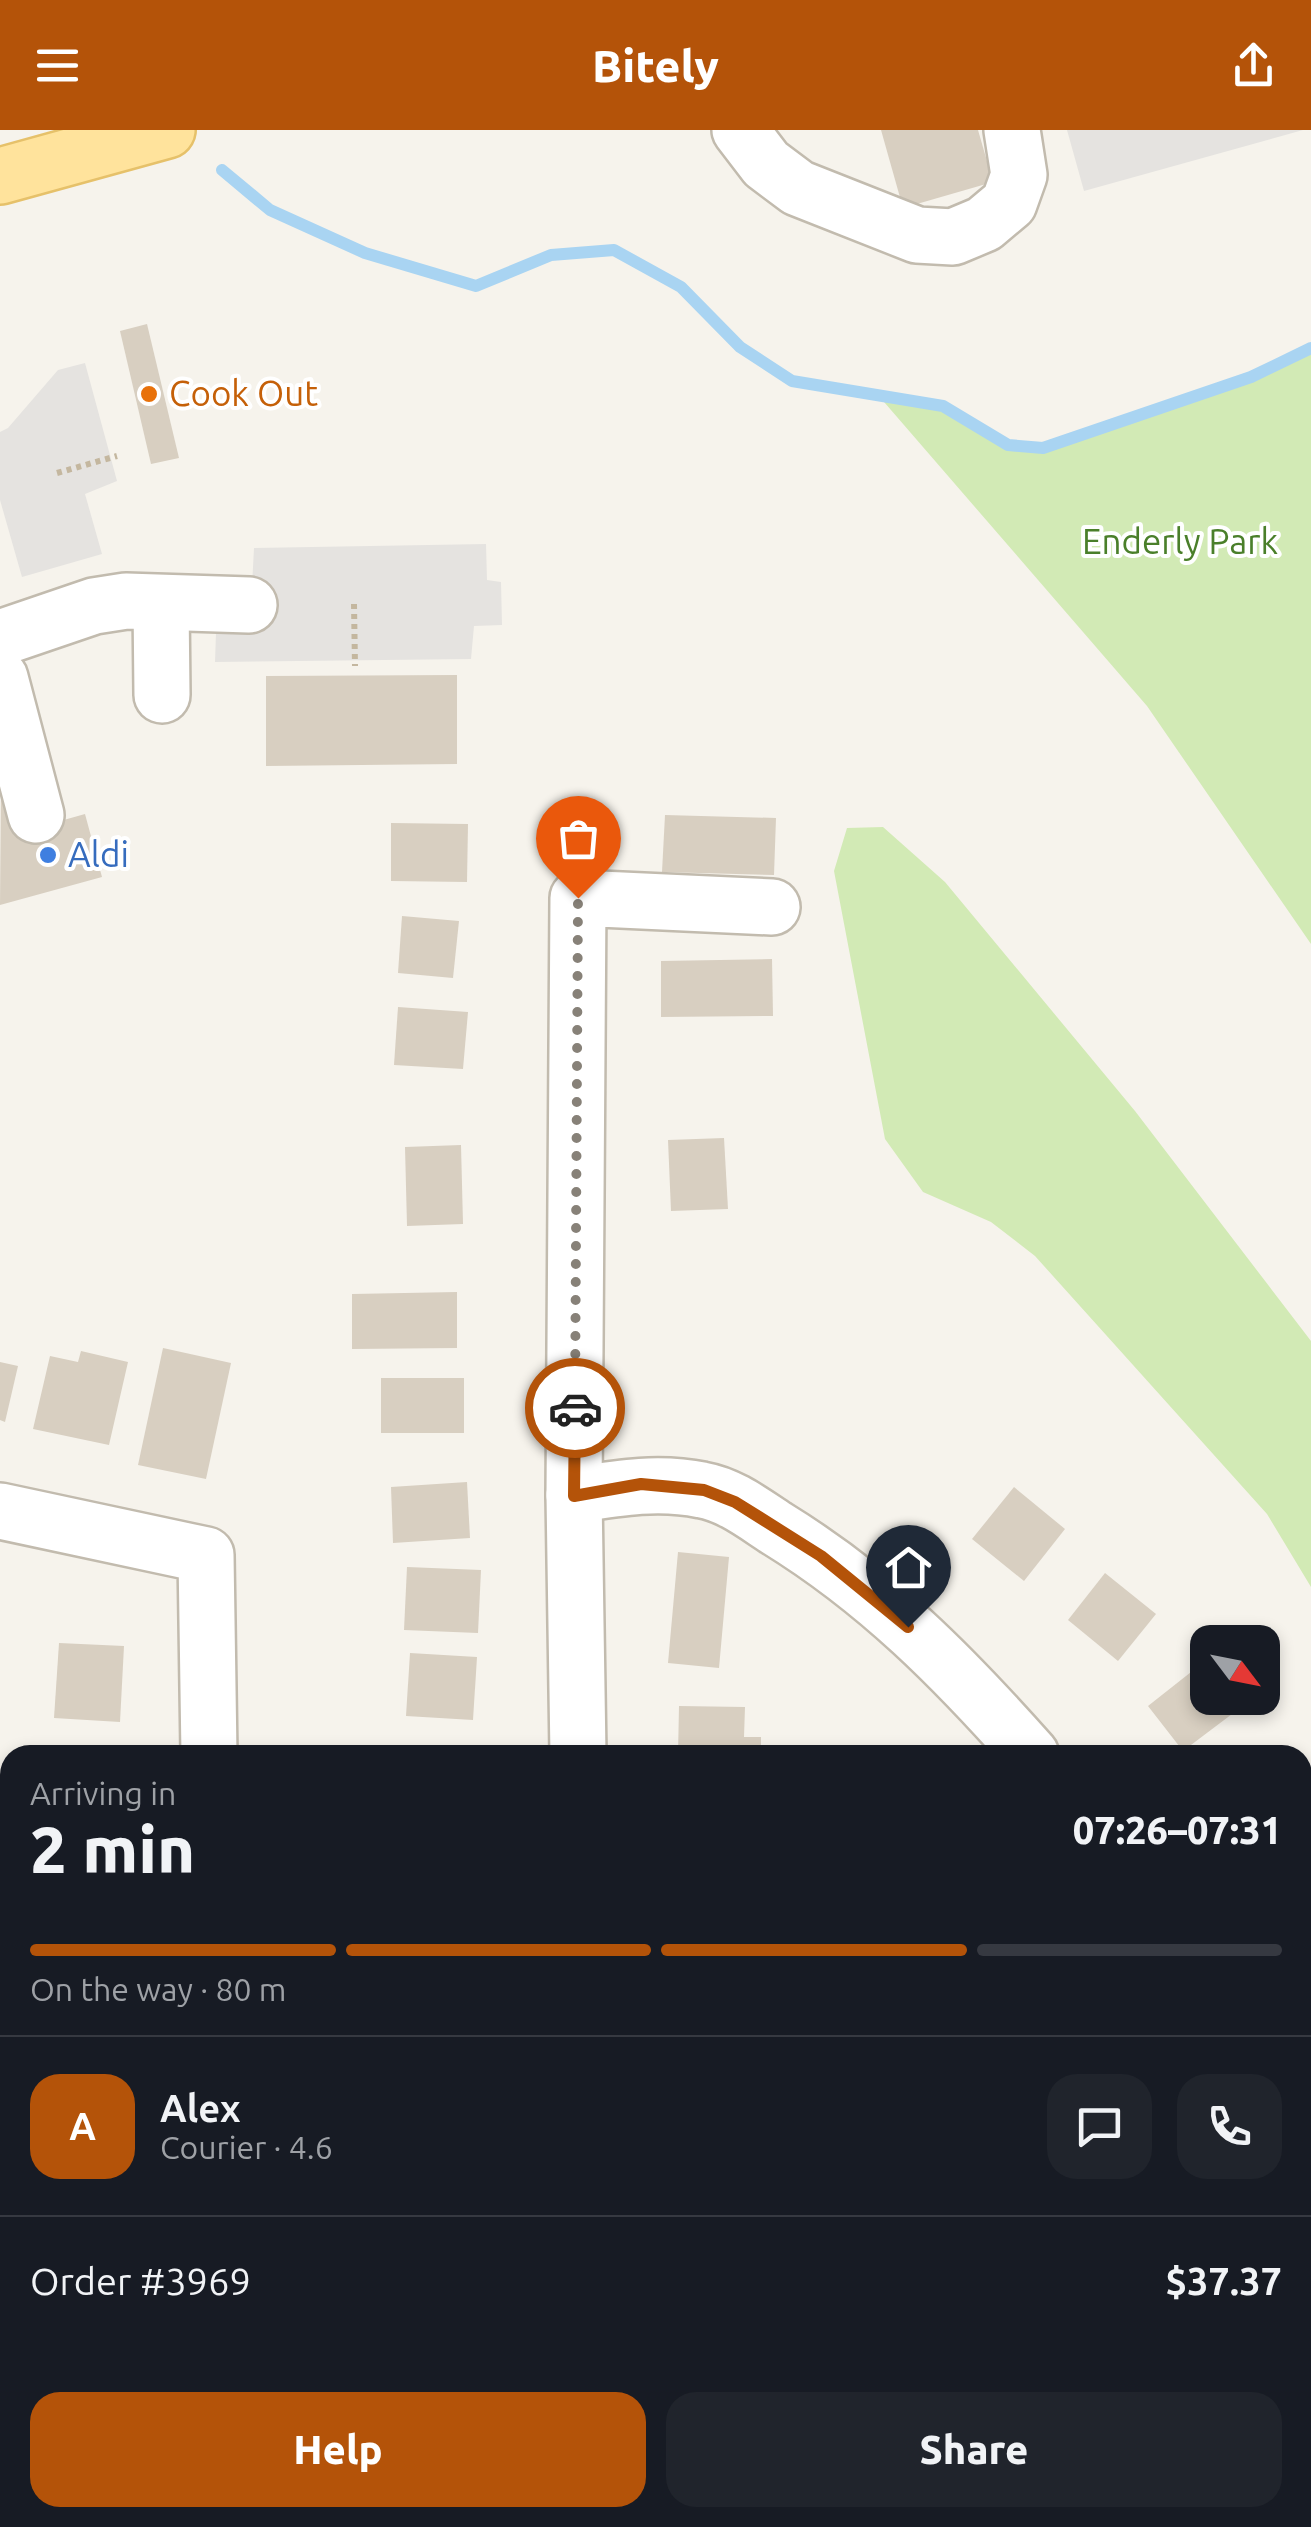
<!DOCTYPE html>
<meta charset="utf-8">
<style>
body{margin:0;font-family:Ubuntu,sans-serif;background:#20242c;color:#f1f3f6;height:100vh;display:flex;flex-direction:column;font-size:38px;white-space:nowrap}
*{box-sizing:border-box;margin:0}
p{font-size:32px;color:#9ea1a6}
.icon{flex:none;width:55px;height:55px;fill:none;stroke:currentColor;stroke-width:2;stroke-linecap:round;stroke-linejoin:round}
.map{position:relative;flex:1;overflow:hidden}
.drawer{position:absolute;left:0px;top:1615px;width:1312px;height:782px;display:flex;flex-direction:column;background:#171b24;border-radius:30px 30px 0 0;box-shadow:0 5px 15px #0003}
.drawer>*{flex:none}
.needle{width:65px;rotate:122deg}
.tools{position:absolute;left:1190px;top:1495px;display:grid;gap:20px}
.tools a{display:grid;place-items:center;width:90px;height:90px;border-radius:20px;background:#171b24;box-shadow:0 5px 15px #0003;font-size:50px}
.pin{position:absolute;display:grid;place-items:center;width:85px;height:85px;color:#fff;margin:-102px -42px;border-radius:50% 50% 50% 0;rotate:-45deg;box-shadow:0 0 10px #0007}
.pin .icon{rotate:45deg}
.courier{position:absolute;display:grid;place-items:center;width:100px;height:100px;margin:-50px;border:8px solid #b45309;border-radius:50%;background:#fff;color:#222;box-shadow:0 2px 12px #0007}
.overview em{font-style:normal;font-weight:800}
.overview div{display:flex;flex-direction:column-reverse}
.overview{display:flex;align-items:center;justify-content:space-between;height:170px;padding:0 30px}
h1{font-size:65px;font-weight:800;line-height:75px}
.bar{display:grid;grid-template-columns:repeat(4,1fr);gap:15px 10px;align-content:center;height:120px;padding:0 30px}
.bar i{height:12px;border-radius:8px;background:#363941}
.bar .on{background:#b45309}
.bar p{grid-column:span 4}
.line{display:flex;align-items:center;gap:25px;padding:0 30px;border-top:2px solid #363941}
.line div{flex:1}
.round{display:grid;place-items:center;flex:none;width:105px;height:105px;border-radius:30px;background:#20242c}
.action{display:flex;gap:20px;margin-top:auto;padding:20px 30px}
.action a{flex:1;height:115px;border-radius:30px;background:#b45309;color:#fff;font-size:40px;font-weight:800;line-height:115px;text-align:center}
.action a+a{background:#20242c;color:#f1f3f6}
header{display:flex;justify-content:space-between;align-items:center;height:130px;padding:0 30px;background:#b45309;color:#fff;font-size:45px;font-weight:800}
.map>svg:first-child{display:block}
.green{fill:#d2eab5}
.parking{fill:#e5e3e0}
.lines{fill:none;stroke-linecap:round;stroke-linejoin:round}
.stream{stroke:#a9d4f2;stroke-width:12}
.building{fill:#d8cfc1}
.minor-casing{stroke:#c2bbae;stroke-width:60}
.major-casing{stroke:#e6c16a;stroke-width:60}
.path{stroke:#c4b79f;stroke-width:6;stroke-dasharray:5 5;stroke-linecap:butt}
.minor{stroke:#fff;stroke-width:55}
.major{stroke:#ffe39c;stroke-width:55}
.done{stroke:#878178;stroke-width:10;stroke-dasharray:0 18}
.route{stroke:#b45309;stroke-width:12}
.food-dot{fill:#e8710a;stroke:#fff;stroke-width:4}
.shop-dot{fill:#3f7fe0;stroke:#fff;stroke-width:4}
.labels{text-anchor:middle;stroke-width:8;stroke-linejoin:round;paint-order:stroke}
.food-label{font-size:35px;fill:#c56008;stroke:#fff;text-anchor:start}
.park-label{font-size:35px;fill:#4a7f2a;stroke:#fff}
.shop-label{font-size:35px;fill:#366cbe;stroke:#fff;text-anchor:start}
</style>
<header><svg class="icon" aria-label="menu" viewBox="0 0 24 24"><path d="M4 6h16M4 12h16M4 18h16"/></svg>Bitely<svg class="icon" aria-label="share" viewBox="0 0 24 24"><path d="M12 15V3M7 8l5-5 5 5M5 13v7h14v-7"/></svg></header>
<div class="map">
<svg width="1311" height="2397" viewBox="0 0 1311 2397">
<rect width="100%" height="100%" fill="#f6f3ec"/>
<g class="green">
<path d="M 1311,218 L 1311,814 L 1147,576 L 878,265 L 943,276 L 1008,315 L 1043,318 L 1251,247 Z"/>
<path d="M 883,697 L 945,752 L 1135,981 L 1311,1211 L 1311,1457 L 1267,1384 L 1035,1126 L 991,1092 L 923,1062 L 885,1009 L 834,741 L 847,698 Z"/>
</g>
<g class="parking">
<path d="M 1067,0 L 1303,0 L 1084,61 Z"/>
<path d="M 85,233 L 117,351 L 85,364 L 102,424 L 22,447 L 0,370 L 0,302 L 8,298 L 58,240 Z"/>
<path d="M 486,414 L 487,450 L 501,452 L 502,495 L 474,496 L 471,529 L 215,532 L 216,503 L 252,456 L 254,418 Z"/>
</g>
<g class="lines">
<path class="stream" d="M 222,40 L 270,80 L 365,123 L 476,156 L 551,125 L 614,120 L 681,157 L 740,217 L 792,251 L 943,276 L 1008,315 L 1043,318 L 1251,247 L 1311,218"/>
</g>
<g class="building">
<path d="M 881,0 L 978,0 L 993,52 L 903,78 Z"/>
<path d="M 147,194 L 179,328 L 151,334 L 120,201 Z"/>
<path d="M 457,545 L 457,634 L 266,636 L 266,546 Z"/>
<path d="M 1,656 L 14,704 L 85,684 L 102,747 L 0,775 Z"/>
<path d="M 665,685 L 776,688 L 774,745 L 662,742 Z"/>
<path d="M 391,693 L 468,694 L 467,752 L 391,751 Z"/>
<path d="M 402,786 L 459,791 L 453,848 L 398,843 Z"/>
<path d="M 772,829 L 773,886 L 661,887 L 661,831 Z"/>
<path d="M 398,877 L 468,882 L 463,939 L 394,935 Z"/>
<path d="M 724,1008 L 728,1079 L 671,1081 L 668,1010 Z"/>
<path d="M 461,1015 L 463,1094 L 407,1096 L 405,1017 Z"/>
<path d="M 457,1162 L 457,1218 L 352,1219 L 352,1164 Z"/>
<path d="M 163,1218 L 231,1233 L 206,1349 L 138,1335 Z"/>
<path d="M 81,1221 L 128,1232 L 109,1315 L 33,1299 L 50,1226 L 78,1232 Z"/>
<path d="M 0,1232 L 18,1236 L 5,1292 L 0,1290 Z"/>
<rect x="381" y="1248" width="83" height="55"/>
<path d="M 467,1352 L 470,1408 L 393,1413 L 391,1357 Z"/>
<path d="M 1014,1357 L 1065,1399 L 1024,1451 L 972,1409 Z"/>
<path d="M 678,1422 L 729,1427 L 719,1538 L 668,1533 Z"/>
<path d="M 407,1437 L 481,1440 L 478,1503 L 404,1500 Z"/>
<path d="M 1105,1443 L 1156,1484 L 1118,1531 L 1068,1490 Z"/>
<path d="M 59,1513 L 124,1516 L 120,1592 L 54,1588 Z"/>
<path d="M 410,1523 L 477,1527 L 473,1590 L 406,1586 Z"/>
<path d="M 1205,1531 L 1208,1535 L 1208,1568 L 1232,1568 L 1240,1578 L 1183,1621 L 1148,1576 Z"/>
<path d="M 679,1576 L 745,1577 L 744,1607 L 761,1607 L 761,1625 L 678,1625 Z"/>
<path d="M 1302,1654 L 1311,1666 L 1311,1686 L 1302,1692 Z"/>
<path d="M 1311,1744 L 1311,1811 L 1302,1797 L 1302,1749 Z"/>
<path d="M 0,1888 L 10,1891 L 10,1949 L 0,1946 Z"/>
<path d="M 414,2388 L 482,2388 L 483,2397 L 415,2397 Z"/>
</g>
<g class="lines">
<defs>
<g id="minor">
<path d="M 740,0 L 766,34 L 798,58 L 917,105 L 953,107 L 984,94 L 1009,73 L 1019,45 L 1012,0"/>
<path d="M 161,473 L 162,565"/>
<path d="M 0,508 L 94,476 L 126,471 L 249,475"/>
<path d="M 0,548 L 36,685"/>
<path d="M 574,1365 C 618,1358 658,1351 702,1360 C 730,1365 753,1383 776,1398 C 877,1460 953,1537 1031,1625"/>
<path d="M 0,1381 L 206,1425 L 209,1625"/>
<path d="M 578,1625 L 574,1365 L 578,768 L 772,777"/>
<path d="M 1302,2040 L 1311,2055"/>
<path d="M 0,2044 L 10,2046"/>
<path d="M 220,2388 L 220,2397"/>
<path d="M 588,2388 L 588,2397"/>
</g>
<path id="major" d="M 0,46 L 167,0"/>
</defs>
<use href="#minor" class="minor-casing"/>
<use href="#major" class="major-casing"/>
<g class="path">
<path d="M 57,343 L 117,326"/>
<path d="M 354,474 L 355,536"/>
<path d="M 1302,2204 L 1311,2207"/>
<path d="M 1033,2397 L 1033,2388"/>
</g>
<use href="#minor" class="minor"/>
<use href="#major" class="major"/>
</g>
<g class="lines">
<path class="done" d="M 575,1278 L 578,768"/>
<path class="route" d="M 575,1278 L 574,1366 L 641,1354 L 704,1360 L 735,1372 L 821,1426 L 908,1497"/>
</g>
<circle class="food-dot" cx="149" cy="264" r="10"/>
<circle class="shop-dot" cx="48" cy="725" r="10"/>
<g class="labels">
<g class="food-label">
<text x="169" y="276">Cook Out</text>
</g>
<g class="park-label">
<text x="1180" y="424">Enderly Park</text>
</g>
<g class="shop-label">
<text x="68" y="737">Aldi</text>
</g>
</g>
</svg>
<div class="tools">
<a><svg class="needle" viewBox="-14 -14 28 28"><path d="M0-13l5 13h-10z" fill="#e53935"/><path d="M0 13l5-13h-10z" fill="#9ea1a6"/></svg></a>
</div>
<div class="pin" style="left:578px;top:768px;background:#ea580c"><svg class="icon" aria-label="bag" viewBox="0 0 24 24"><path d="M5 8h14l-1 12H6zM9 8a3 3 0 0 1 6 0"/></svg></div>
<div class="pin" style="left:908px;top:1497px;background:#1f2937"><svg class="icon" aria-label="home" viewBox="0 0 24 24"><path d="M3 11l9-7 9 7M6 9v11h12V9"/></svg></div>
<div class="courier" style="left:575px;top:1278px"><svg class="icon" aria-label="car" viewBox="0 0 24 24"><path d="M5 17H2v-5l4-1 3-4h7l3 4 3 1v5h-3M9 17h6M6 11h13"/><circle cx="7" cy="17" r="2"/><circle cx="17" cy="17" r="2"/></svg></div>
<section class="drawer">
<div class="overview"><div><h1>2 min</h1><p>Arriving in</p></div><em>07:26–07:31</em></div>
<div class="bar"><i class="on"></i><i class="on"></i><i class="on"></i><i></i><p>On the way · 80 m</p></div>
<div class="line" style="height:180px"><b class="round" style="background:#b45309;color:#fff">A</b><div><b>Alex</b><p>Courier · 4.6</p></div><a class="round"><svg class="icon" aria-label="chat" viewBox="0 0 24 24"><path d="M4 5h16v11H9l-5 4z"/></svg></a><a class="round"><svg class="icon" aria-label="phone" viewBox="0 0 24 24"><path d="M5 4h4l2 5-3 2q2 4 5 5l2-3 5 2v4C11 20 4 13 5 4z"/></svg></a></div>
<div class="line" style="height:130px"><div>Order #3969</div><b>$37.37</b></div>
<div class="action"><a>Help</a><a>Share</a></div>
</section>
</div>
